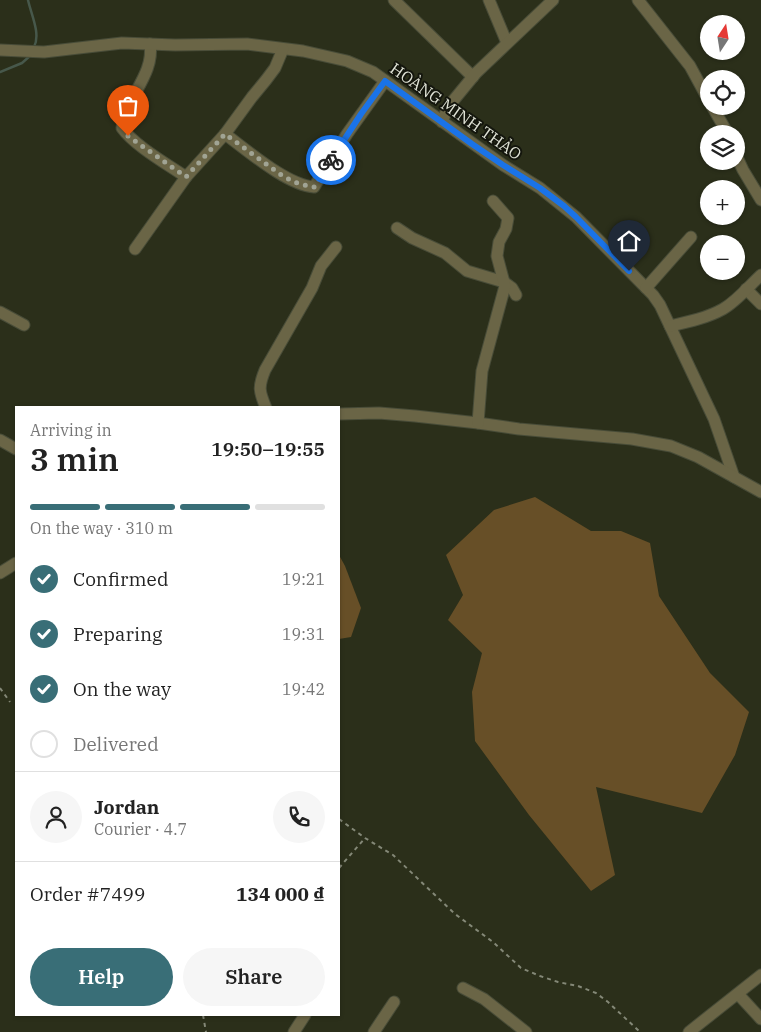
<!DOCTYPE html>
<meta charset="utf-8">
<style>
body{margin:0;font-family:"IBM Plex Serif",serif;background:#f6f6f6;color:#222;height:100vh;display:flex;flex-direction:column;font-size:19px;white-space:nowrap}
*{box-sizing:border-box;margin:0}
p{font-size:16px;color:#767676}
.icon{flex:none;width:28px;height:28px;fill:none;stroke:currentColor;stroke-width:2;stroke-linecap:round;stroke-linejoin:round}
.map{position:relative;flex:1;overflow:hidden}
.side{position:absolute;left:15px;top:406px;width:325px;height:610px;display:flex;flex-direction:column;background:#fff;border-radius:0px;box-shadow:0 1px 4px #0004}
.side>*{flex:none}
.needle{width:32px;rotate:12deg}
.fabs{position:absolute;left:700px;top:15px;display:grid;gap:10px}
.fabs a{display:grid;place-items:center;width:45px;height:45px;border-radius:50%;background:#fff;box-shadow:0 1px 4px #0004;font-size:25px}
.pin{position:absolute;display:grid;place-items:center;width:42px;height:42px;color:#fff;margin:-51px -21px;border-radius:50% 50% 50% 0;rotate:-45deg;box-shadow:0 0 5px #0007}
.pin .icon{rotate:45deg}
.courier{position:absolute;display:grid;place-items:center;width:50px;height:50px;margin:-25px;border:4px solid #1a73e8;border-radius:50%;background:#fff;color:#222;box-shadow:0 1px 6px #0007}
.summary em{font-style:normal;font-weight:600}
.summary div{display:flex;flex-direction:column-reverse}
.summary{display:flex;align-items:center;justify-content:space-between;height:85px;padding:0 15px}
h1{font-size:32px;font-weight:600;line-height:38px}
.bar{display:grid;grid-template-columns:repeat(4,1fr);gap:8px 5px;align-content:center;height:60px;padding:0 15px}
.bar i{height:6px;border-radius:4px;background:#e0e0e0}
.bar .current{background:#396e77}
.bar p{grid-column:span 4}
.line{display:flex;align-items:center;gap:12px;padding:0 15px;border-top:1px solid #e0e0e0}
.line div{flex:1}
.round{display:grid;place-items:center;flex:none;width:52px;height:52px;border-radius:26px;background:#f6f6f6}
ol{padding:0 15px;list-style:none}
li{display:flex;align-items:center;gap:15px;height:55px}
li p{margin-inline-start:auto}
li .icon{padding:5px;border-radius:50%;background:#396e77;color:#fff;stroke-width:4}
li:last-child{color:#767676}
li i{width:28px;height:28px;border:2px solid #e0e0e0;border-radius:50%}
.button{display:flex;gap:10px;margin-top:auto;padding:10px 15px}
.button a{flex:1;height:58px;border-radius:30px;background:#396e77;color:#fff;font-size:20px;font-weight:600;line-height:58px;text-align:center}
.button a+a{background:#f6f6f6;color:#222}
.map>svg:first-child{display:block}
.green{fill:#674f27}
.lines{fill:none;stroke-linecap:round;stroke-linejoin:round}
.stream{stroke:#47584b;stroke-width:2.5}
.minor-casing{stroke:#484c38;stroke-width:13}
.path{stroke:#848877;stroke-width:2;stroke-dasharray:4 4;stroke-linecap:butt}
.minor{stroke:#6a6546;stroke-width:11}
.done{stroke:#a1a494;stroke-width:5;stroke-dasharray:0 9}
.route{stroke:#1a73e8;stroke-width:6}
.labels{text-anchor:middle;stroke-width:4;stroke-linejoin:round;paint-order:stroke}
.street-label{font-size:16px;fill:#e0e3d6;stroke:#14160d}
</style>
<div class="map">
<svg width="761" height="1032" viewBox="0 0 761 1032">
<rect width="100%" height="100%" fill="#2b2f1a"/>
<g class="green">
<path d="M 535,497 L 591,531 L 621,531 L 650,543 L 659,596 L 710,673 L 749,712 L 735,755 L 702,813 L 596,787 L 615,875 L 591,891 L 529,815 L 475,741 L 472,692 L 482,653 L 448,620 L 463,595 L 446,555 L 494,510 Z"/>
<path d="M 339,555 L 345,566 L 361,608 L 351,637 L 339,639 Z"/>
</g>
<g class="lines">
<g class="stream">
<path d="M 28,0 C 31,14 41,34 34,47"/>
<path d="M 0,72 L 22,63 L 31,55"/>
</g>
<defs>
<g id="minor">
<path d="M 394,0 L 473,77"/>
<path d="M 489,0 L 507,43"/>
<path d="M 638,0 L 690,66 L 709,101"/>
<path d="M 150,44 C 155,75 125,98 122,128 C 135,146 167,164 186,177"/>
<path d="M 0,50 L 44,52 L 122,43 L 175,45 L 247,44 L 303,51 L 347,61 L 373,72 L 503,165 L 540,188 L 576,217 L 653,295 L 660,305 L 714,419 L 734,477"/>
<path d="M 712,106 L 728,134"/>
<path d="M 442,122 L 448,107 L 476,73 L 553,0"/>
<path d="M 225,134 C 248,151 287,185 314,187 L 347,134 L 385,81"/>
<path d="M 736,155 L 743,170 L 761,200"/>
<path d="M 397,228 L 412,238 L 445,253 L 467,271 L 504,282 L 512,288 L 516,295"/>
<path d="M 135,249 L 186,177 L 225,134 L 252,97 L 266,80 L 275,68 L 283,49"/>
<path d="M 646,288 L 691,237"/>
<path d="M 746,289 L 761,304"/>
<path d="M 0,312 L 24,325"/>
<path d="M 670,326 C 688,322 707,318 723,309 C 737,301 749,286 761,275"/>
<path d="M 266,408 C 259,391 258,387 265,370 L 312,288 L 321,266 L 336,247"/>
<path d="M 339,414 L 379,413 L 415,416 L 478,423 L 519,429 L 632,439 L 671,446 L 698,457 L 761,492"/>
<path d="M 478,423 L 482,371 L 505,286 L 497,256 L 499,242 L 506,229 L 508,218 L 493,201"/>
<path d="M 0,440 L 16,449"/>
<path d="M 0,573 L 16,563"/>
<path d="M 463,988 L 484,999 L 526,1032"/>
<path d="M 738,994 L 761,1019"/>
<path d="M 294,1032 L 305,1015"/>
<path d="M 374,1032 L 394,1002"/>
<path d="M 689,1032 L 761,975"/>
</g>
</defs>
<use href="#minor" class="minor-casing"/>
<g class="path">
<path d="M 0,688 L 10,702"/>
<path d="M 339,819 L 365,838 L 393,855 L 455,914 L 493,942 L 521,968 L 540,976 L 558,982 L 578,986 L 596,993 L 608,1002 L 640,1032"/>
<path d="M 339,868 L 365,838"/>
<path d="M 203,1015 L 206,1032"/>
</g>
<use href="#minor" class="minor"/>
</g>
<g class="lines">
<path class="done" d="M 128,136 L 186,177 L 225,134 L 284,177 L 297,183 L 308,186 L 314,187 L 331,160"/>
<path class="route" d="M 331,160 L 361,114 L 385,81 L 472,144 L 503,165 L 540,188 L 564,206 L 576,217 L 629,271"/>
</g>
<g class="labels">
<g class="street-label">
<text transform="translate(456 111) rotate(35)" y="6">HOÀNG MINH THẢO</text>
</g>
</g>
</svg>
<div class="fabs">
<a><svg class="needle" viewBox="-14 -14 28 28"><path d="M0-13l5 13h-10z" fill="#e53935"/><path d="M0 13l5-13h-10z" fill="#767676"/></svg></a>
<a><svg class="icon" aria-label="locate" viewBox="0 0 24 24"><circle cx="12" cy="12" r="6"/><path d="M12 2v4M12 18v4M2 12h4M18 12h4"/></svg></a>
<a><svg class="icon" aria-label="layers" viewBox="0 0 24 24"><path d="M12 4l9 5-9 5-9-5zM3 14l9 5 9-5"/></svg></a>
<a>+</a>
<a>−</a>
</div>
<div class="pin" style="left:128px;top:136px;background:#ea580c"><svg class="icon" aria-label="bag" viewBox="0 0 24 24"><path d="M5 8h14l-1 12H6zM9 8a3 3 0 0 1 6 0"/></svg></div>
<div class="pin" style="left:629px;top:271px;background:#1f2937"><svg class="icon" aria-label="home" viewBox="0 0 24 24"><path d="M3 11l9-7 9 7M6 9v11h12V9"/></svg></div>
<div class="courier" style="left:331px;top:160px"><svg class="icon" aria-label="bike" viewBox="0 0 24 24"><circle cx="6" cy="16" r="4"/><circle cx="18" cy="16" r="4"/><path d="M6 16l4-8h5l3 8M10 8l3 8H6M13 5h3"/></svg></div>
<section class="side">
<div class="summary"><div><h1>3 min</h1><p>Arriving in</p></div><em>19:50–19:55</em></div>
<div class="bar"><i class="current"></i><i class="current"></i><i class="current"></i><i></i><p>On the way · 310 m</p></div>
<ol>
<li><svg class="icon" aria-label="check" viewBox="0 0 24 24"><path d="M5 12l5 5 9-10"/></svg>Confirmed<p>19:21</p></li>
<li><svg class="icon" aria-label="check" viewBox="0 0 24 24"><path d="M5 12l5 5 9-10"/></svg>Preparing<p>19:31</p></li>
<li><svg class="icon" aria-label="check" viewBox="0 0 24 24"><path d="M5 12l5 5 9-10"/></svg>On the way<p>19:42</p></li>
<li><i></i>Delivered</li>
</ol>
<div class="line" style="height:90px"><a class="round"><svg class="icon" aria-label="person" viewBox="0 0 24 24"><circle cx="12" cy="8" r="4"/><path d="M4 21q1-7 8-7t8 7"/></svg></a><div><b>Jordan</b><p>Courier · 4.7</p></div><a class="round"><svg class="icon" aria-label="phone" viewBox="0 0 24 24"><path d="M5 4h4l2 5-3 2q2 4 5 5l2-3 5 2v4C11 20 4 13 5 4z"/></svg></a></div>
<div class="line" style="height:65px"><div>Order #7499</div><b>134 000 ₫</b></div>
<div class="button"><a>Help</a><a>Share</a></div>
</section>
</div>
